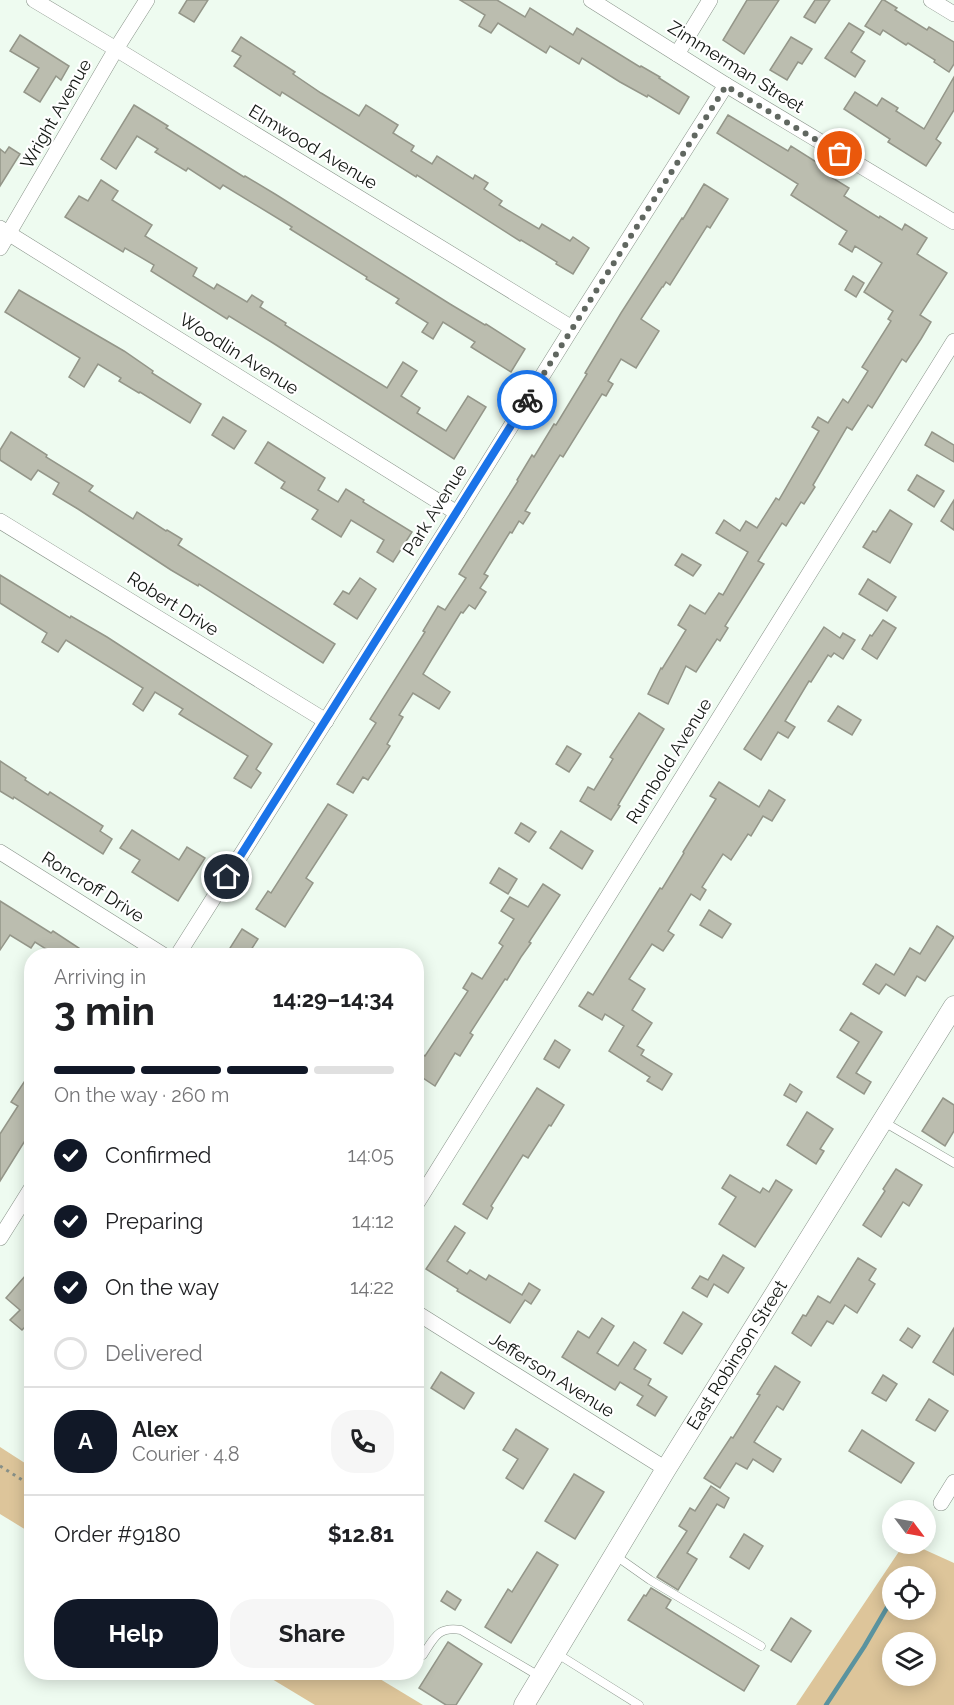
<!DOCTYPE html>
<meta charset="utf-8">
<style>
body{margin:0;font-family:Raleway,sans-serif;background:#f6f6f6;color:#202124;height:100vh;display:flex;flex-direction:column;font-size:22px;white-space:nowrap}
*{box-sizing:border-box;margin:0}
p{font-size:20px;color:#757577}
.icon{flex:none;width:33px;height:33px;fill:none;stroke:currentColor;stroke-width:2;stroke-linecap:round;stroke-linejoin:round}
.map{position:relative;flex:1;overflow:hidden}
.details{position:absolute;left:24px;top:948px;width:400px;height:732px;display:flex;flex-direction:column;background:#fff;border-radius:24px;box-shadow:0 3px 15px #0003}
.details>*{flex:none}
.needle{width:39px;rotate:122deg}
.buttons{position:absolute;left:882px;top:1500px;display:grid;gap:12px}
.buttons a{display:grid;place-items:center;width:54px;height:54px;border-radius:50%;background:#fff;box-shadow:0 3px 15px #0003;font-size:30px}
.pin{position:absolute;display:grid;place-items:center;width:51px;height:51px;color:#fff;margin:-26px;border:3px solid #fff;border-radius:50%;box-shadow:0 2px 6px #0007}
.courier{position:absolute;display:grid;place-items:center;width:60px;height:60px;margin:-30px;border:4px solid #1a73e8;border-radius:50%;background:#fff;color:#222;box-shadow:0 2px 8px #0007}
.summary em{font-style:normal;font-weight:700}
.summary div{display:flex;flex-direction:column-reverse}
.summary{display:flex;align-items:center;justify-content:space-between;height:102px;padding:0 30px}
h1{font-size:39px;font-weight:700;line-height:45px}
.bar{display:grid;grid-template-columns:repeat(4,1fr);gap:9px 6px;align-content:center;height:72px;padding:0 30px}
.bar i{height:8px;border-radius:4px;background:#e0e0e0}
.bar .current{background:#111827}
.bar p{grid-column:span 4}
.line{display:flex;align-items:center;gap:15px;padding:0 30px;border-top:2px solid #e0e0e0}
.line div{flex:1}
.round{display:grid;place-items:center;flex:none;width:63px;height:63px;border-radius:24px;background:#f6f6f6}
ol{padding:0 30px;list-style:none}
li{display:flex;align-items:center;gap:18px;height:66px}
li p{margin-inline-start:auto}
li .icon{padding:6px;border-radius:50%;background:#111827;color:#fff;stroke-width:4}
li:last-child{color:#757577}
li i{width:33px;height:33px;border:3px solid #e0e0e0;border-radius:50%}
.button{display:flex;gap:12px;margin-top:auto;padding:12px 30px}
.button a{flex:1;height:69px;border-radius:24px;background:#111827;color:#fff;font-size:24px;font-weight:700;line-height:69px;text-align:center}
.button a+a{background:#f6f6f6;color:#202124}
.map>svg:first-child{display:block}
.green{fill:#ddc59a;fill-rule:evenodd}
.lines{fill:none;stroke-linecap:round;stroke-linejoin:round}
.stream{stroke:#5a939f;stroke-width:4.5}
.building{fill:#bbbdaf;stroke:#949689;stroke-width:1.5}
.service-casing{stroke:#889389;stroke-width:9}
.minor-casing{stroke:#889389;stroke-width:16}
.tertiary-casing{stroke:#889389;stroke-width:21}
.path{stroke:#879088;stroke-width:3;stroke-dasharray:3 4.5;stroke-linecap:butt}
.service{stroke:#fff;stroke-width:8}
.minor{stroke:#fff;stroke-width:15}
.tertiary{stroke:#fff;stroke-width:20}
.done{stroke:#606760;stroke-width:6;stroke-dasharray:0 10.8}
.route{stroke:#1a73e8;stroke-width:8}
.labels{text-anchor:middle;stroke-width:4.5;stroke-linejoin:round;paint-order:stroke}
.street-label{font-size:18px;fill:#131713;stroke:#fff}
</style>
<div class="map">
<svg width="954" height="1705" viewBox="0 0 954 1705">
<rect width="100%" height="100%" fill="#eefbf0"/>
<g class="green">
<path d="M 0,1447 L 31,1467 L 31,1533 L 0,1514 Z"/>
<path d="M 904,1544 L 912,1544 L 954,1563 L 954,1705 L 796,1705 ZM 892,1576 L 926,1576 L 926,1610 L 892,1610 ZM 892,1642 L 926,1642 L 926,1676 L 892,1676 Z"/>
<path d="M 262,1673 L 370,1673 L 423,1705 L 315,1705 Z"/>
</g>
<g class="lines">
<g class="stream">
<path d="M 906,1576 L 908,1573"/>
<path d="M 826,1705 L 864,1647 L 892,1599"/>
</g>
</g>
<g class="building">
<path d="M 187,0 L 208,0 L 194,22 L 179,13 Z"/>
<path d="M 460,0 L 497,0 L 525,17 L 530,8 L 573,35 L 577,28 L 640,67 L 641,66 L 660,77 L 659,78 L 689,97 L 679,114 L 648,95 L 647,97 L 620,82 L 582,58 L 579,64 L 550,46 L 546,53 L 498,23 L 491,33 L 479,26 L 485,15 Z"/>
<path d="M 747,0 L 779,0 L 744,54 L 723,40 Z"/>
<path d="M 815,0 L 830,0 L 815,23 L 804,17 Z"/>
<path d="M 882,0 L 884,0 L 897,8 L 895,10 L 927,30 L 929,27 L 954,42 L 954,64 L 949,72 L 934,62 L 935,60 L 908,43 L 906,45 L 883,30 L 880,35 L 865,26 Z"/>
<path d="M 849,23 L 864,32 L 851,52 L 865,61 L 855,77 L 825,58 Z"/>
<path d="M 20,35 L 69,66 L 61,80 L 56,76 L 40,102 L 24,92 L 39,68 L 10,51 Z"/>
<path d="M 241,37 L 295,72 L 293,74 L 321,93 L 359,116 L 366,105 L 398,125 L 393,133 L 414,146 L 411,151 L 432,164 L 437,156 L 473,179 L 475,175 L 488,183 L 484,189 L 502,201 L 499,205 L 539,229 L 542,224 L 570,241 L 573,237 L 589,248 L 573,274 L 556,264 L 557,262 L 521,240 L 520,241 L 417,175 L 416,177 L 282,92 L 280,96 L 234,66 L 241,56 L 232,51 Z"/>
<path d="M 791,37 L 812,49 L 802,64 L 798,62 L 787,80 L 770,70 Z"/>
<path d="M 954,77 L 954,110 L 936,139 L 941,143 L 926,166 L 888,142 L 890,139 L 844,109 L 855,92 L 877,106 L 882,98 L 898,108 L 896,111 L 924,129 Z"/>
<path d="M 134,105 L 168,126 L 166,128 L 244,177 L 245,176 L 275,194 L 450,304 L 485,325 L 486,324 L 525,349 L 511,372 L 471,347 L 475,342 L 443,322 L 433,339 L 422,332 L 428,323 L 396,303 L 399,299 L 366,279 L 367,277 L 290,229 L 292,227 L 223,185 L 220,189 L 188,168 L 186,171 L 155,152 L 158,149 L 137,136 L 116,169 L 101,159 Z"/>
<path d="M 728,115 L 788,151 L 791,146 L 829,170 L 826,174 L 849,188 L 844,196 L 879,218 L 880,216 L 902,230 L 905,224 L 927,238 L 917,254 L 947,273 L 920,315 L 931,322 L 921,339 L 906,362 L 902,359 L 872,408 L 868,405 L 852,430 L 847,427 L 813,485 L 815,487 L 804,504 L 801,502 L 786,526 L 782,523 L 758,561 L 764,564 L 725,626 L 728,628 L 720,641 L 717,639 L 696,672 L 686,666 L 668,704 L 648,694 L 661,668 L 662,669 L 686,630 L 678,625 L 690,605 L 705,614 L 719,593 L 723,595 L 748,552 L 716,533 L 724,520 L 740,531 L 746,521 L 757,528 L 776,498 L 779,500 L 819,431 L 812,427 L 818,417 L 828,423 L 843,399 L 848,403 L 868,371 L 862,367 L 891,321 L 888,319 L 893,311 L 864,292 L 882,263 L 855,246 L 852,252 L 839,244 L 847,231 L 791,195 L 798,184 L 717,133 Z"/>
<path d="M 9,147 L 20,154 L 0,186 L 0,149 L 5,153 Z"/>
<path d="M 101,180 L 118,191 L 112,200 L 152,225 L 145,236 L 197,268 L 193,276 L 214,289 L 217,284 L 247,302 L 252,295 L 263,302 L 260,307 L 286,323 L 285,325 L 387,388 L 403,362 L 417,371 L 401,396 L 420,408 L 417,413 L 446,431 L 468,396 L 486,407 L 454,459 L 273,343 L 229,316 L 227,319 L 151,271 L 154,265 L 125,248 L 123,252 L 65,217 L 79,196 L 88,201 Z"/>
<path d="M 704,184 L 728,199 L 710,228 L 707,226 L 670,285 L 666,282 L 663,287 L 662,287 L 641,319 L 659,331 L 636,368 L 621,359 L 608,381 L 613,384 L 606,396 L 602,394 L 563,457 L 560,455 L 525,511 L 530,513 L 523,524 L 519,521 L 512,533 L 510,532 L 484,574 L 488,576 L 480,588 L 486,592 L 475,609 L 469,605 L 463,613 L 461,612 L 432,659 L 423,674 L 450,692 L 439,709 L 413,693 L 399,715 L 403,717 L 387,744 L 390,746 L 368,780 L 363,777 L 353,793 L 337,784 L 376,723 L 370,719 L 425,632 L 423,631 L 438,606 L 445,610 L 466,578 L 459,574 L 518,481 L 517,480 L 532,455 L 534,457 L 554,424 L 556,425 L 587,374 L 585,373 L 621,313 L 682,218 L 683,219 Z"/>
<path d="M 853,276 L 864,283 L 856,297 L 845,290 Z"/>
<path d="M 19,290 L 124,351 L 153,371 L 152,373 L 201,404 L 190,423 L 140,392 L 139,393 L 119,381 L 121,378 L 98,364 L 84,387 L 69,377 L 80,358 L 5,312 Z"/>
<path d="M 223,417 L 246,431 L 234,449 L 212,435 Z"/>
<path d="M 11,432 L 47,455 L 46,457 L 93,486 L 89,491 L 133,519 L 137,512 L 166,531 L 167,530 L 182,539 L 178,545 L 335,644 L 323,663 L 199,584 L 198,586 L 171,570 L 78,509 L 53,494 L 59,483 L 38,470 L 31,480 L 0,460 L 0,450 Z"/>
<path d="M 932,432 L 954,445 L 954,462 L 925,445 Z"/>
<path d="M 268,442 L 325,478 L 318,490 L 338,502 L 346,489 L 364,500 L 363,502 L 412,532 L 393,562 L 377,552 L 384,540 L 351,520 L 341,537 L 312,519 L 318,510 L 281,488 L 285,482 L 255,463 Z"/>
<path d="M 917,475 L 944,491 L 934,507 L 908,490 Z"/>
<path d="M 954,500 L 954,530 L 941,521 Z"/>
<path d="M 890,510 L 912,524 L 890,563 L 863,547 L 873,531 L 876,532 Z"/>
<path d="M 682,554 L 701,565 L 693,576 L 675,565 Z"/>
<path d="M 0,575 L 70,618 L 71,616 L 107,637 L 272,744 L 256,769 L 261,773 L 251,788 L 234,778 L 248,756 L 179,714 L 183,709 L 155,692 L 143,711 L 133,704 L 143,688 L 66,640 L 58,652 L 42,642 L 47,633 L 0,603 Z"/>
<path d="M 360,578 L 376,589 L 357,619 L 334,604 L 343,591 L 349,594 Z"/>
<path d="M 868,579 L 896,597 L 887,611 L 859,594 Z"/>
<path d="M 883,620 L 896,628 L 877,659 L 862,649 L 870,635 L 872,636 Z"/>
<path d="M 824,627 L 840,638 L 843,633 L 855,640 L 843,659 L 834,653 L 831,657 L 828,655 L 811,682 L 809,681 L 785,721 L 795,727 L 788,738 L 778,732 L 761,760 L 744,749 Z"/>
<path d="M 838,706 L 861,720 L 852,735 L 828,721 Z"/>
<path d="M 639,713 L 664,729 L 618,805 L 620,806 L 611,820 L 580,801 L 588,787 L 594,790 L 613,759 L 610,757 Z"/>
<path d="M 567,746 L 581,754 L 569,772 L 556,764 Z"/>
<path d="M 0,761 L 26,778 L 25,780 L 48,795 L 50,792 L 103,826 L 100,831 L 112,839 L 103,854 L 14,797 L 13,799 L 0,791 Z"/>
<path d="M 719,782 L 759,807 L 769,790 L 785,800 L 772,821 L 763,816 L 751,836 L 748,834 L 731,860 L 723,854 L 702,887 L 706,890 L 700,900 L 691,894 L 668,931 L 674,935 L 663,951 L 652,944 L 629,979 L 645,989 L 632,1010 L 652,1023 L 637,1046 L 644,1050 L 641,1055 L 672,1074 L 662,1090 L 647,1081 L 650,1077 L 609,1051 L 624,1026 L 605,1014 L 602,1020 L 579,1006 L 588,992 L 593,995 L 660,888 L 662,889 L 684,853 L 683,852 L 716,799 L 710,796 Z"/>
<path d="M 328,804 L 347,815 L 306,878 L 313,883 L 285,927 L 256,909 L 268,891 L 271,893 Z"/>
<path d="M 521,823 L 536,832 L 529,842 L 515,833 Z"/>
<path d="M 132,830 L 179,860 L 187,847 L 205,858 L 178,901 L 132,872 L 140,860 L 120,848 Z"/>
<path d="M 561,831 L 593,851 L 582,869 L 550,848 Z"/>
<path d="M 499,868 L 517,879 L 508,894 L 490,883 Z"/>
<path d="M 543,884 L 560,895 L 529,942 L 531,943 L 521,957 L 507,980 L 505,979 L 470,1033 L 473,1035 L 460,1056 L 455,1053 L 435,1086 L 417,1074 L 417,1051 L 425,1056 L 468,991 L 463,988 L 472,973 L 482,979 L 503,946 L 499,943 L 514,919 L 501,911 L 510,897 L 528,907 Z"/>
<path d="M 0,901 L 51,933 L 53,931 L 91,956 L 57,956 L 35,942 L 31,948 L 10,935 L 0,950 Z"/>
<path d="M 709,910 L 731,924 L 722,938 L 700,925 Z"/>
<path d="M 937,926 L 954,937 L 925,981 L 917,976 L 905,996 L 886,984 L 879,994 L 863,984 L 876,964 L 894,975 L 910,948 L 920,954 Z"/>
<path d="M 242,929 L 258,939 L 247,956 L 225,956 Z"/>
<path d="M 851,1013 L 882,1032 L 856,1073 L 871,1082 L 864,1094 L 837,1077 L 859,1042 L 840,1030 Z"/>
<path d="M 555,1040 L 570,1050 L 559,1068 L 544,1059 Z"/>
<path d="M 32,1070 L 31,1131 L 0,1181 L 0,1134 L 18,1106 L 11,1102 Z"/>
<path d="M 790,1084 L 802,1092 L 796,1102 L 784,1095 Z"/>
<path d="M 537,1088 L 564,1105 L 551,1126 L 549,1125 L 528,1158 L 523,1155 L 491,1206 L 493,1208 L 487,1219 L 463,1204 Z"/>
<path d="M 943,1098 L 954,1105 L 954,1131 L 945,1146 L 922,1131 Z"/>
<path d="M 807,1112 L 833,1129 L 820,1149 L 824,1151 L 816,1164 L 787,1145 Z"/>
<path d="M 896,1169 L 922,1185 L 909,1206 L 903,1202 L 881,1237 L 863,1225 L 885,1191 L 883,1189 Z"/>
<path d="M 730,1175 L 760,1193 L 763,1188 L 769,1192 L 776,1180 L 792,1190 L 755,1247 L 719,1224 L 736,1197 L 722,1188 Z"/>
<path d="M 455,1226 L 465,1233 L 447,1261 L 467,1274 L 470,1270 L 486,1280 L 489,1275 L 522,1295 L 529,1283 L 540,1290 L 531,1304 L 525,1300 L 510,1323 L 457,1291 L 458,1289 L 426,1269 Z"/>
<path d="M 723,1255 L 744,1268 L 728,1293 L 714,1284 L 707,1297 L 692,1288 L 700,1276 L 708,1280 Z"/>
<path d="M 858,1258 L 876,1269 L 869,1280 L 875,1284 L 857,1313 L 845,1305 L 833,1324 L 827,1321 L 811,1346 L 792,1333 L 803,1315 L 806,1316 L 818,1296 L 830,1303 Z"/>
<path d="M 32,1268 L 32,1320 L 22,1330 L 10,1320 L 20,1310 L 6,1298 Z"/>
<path d="M 683,1312 L 702,1324 L 682,1354 L 664,1343 Z"/>
<path d="M 602,1318 L 614,1326 L 597,1353 L 618,1366 L 634,1342 L 646,1350 L 634,1369 L 651,1379 L 648,1385 L 667,1397 L 655,1416 L 637,1405 L 643,1396 L 620,1382 L 615,1390 L 562,1357 L 578,1331 L 589,1338 Z"/>
<path d="M 908,1328 L 920,1336 L 912,1348 L 900,1340 Z"/>
<path d="M 954,1328 L 954,1375 L 933,1362 Z"/>
<path d="M 775,1366 L 800,1382 L 783,1410 L 777,1406 L 754,1442 L 781,1459 L 773,1472 L 753,1459 L 747,1469 L 736,1463 L 720,1488 L 704,1478 L 731,1437 L 733,1438 L 760,1395 L 757,1394 Z"/>
<path d="M 441,1372 L 474,1393 L 464,1409 L 431,1388 Z"/>
<path d="M 883,1375 L 897,1384 L 886,1401 L 872,1393 Z"/>
<path d="M 929,1399 L 948,1411 L 935,1431 L 916,1420 Z"/>
<path d="M 516,1429 L 548,1449 L 523,1489 L 506,1478 L 518,1459 L 503,1450 Z"/>
<path d="M 862,1430 L 914,1463 L 901,1483 L 849,1451 Z"/>
<path d="M 574,1474 L 604,1492 L 575,1539 L 545,1521 Z"/>
<path d="M 711,1486 L 729,1498 L 724,1508 L 717,1504 L 687,1553 L 697,1559 L 678,1590 L 657,1577 L 687,1531 L 679,1526 L 690,1508 L 695,1511 Z"/>
<path d="M 744,1534 L 763,1546 L 749,1569 L 730,1557 Z"/>
<path d="M 537,1552 L 558,1565 L 511,1643 L 485,1627 L 508,1589 L 512,1592 Z"/>
<path d="M 651,1588 L 671,1600 L 666,1608 L 759,1666 L 744,1691 L 628,1620 L 644,1595 L 646,1596 Z"/>
<path d="M 447,1591 L 461,1600 L 455,1610 L 441,1601 Z"/>
<path d="M 791,1618 L 811,1631 L 791,1662 L 771,1650 Z"/>
<path d="M 448,1642 L 482,1664 L 456,1705 L 446,1705 L 419,1688 Z"/>
</g>
<g class="lines">
<defs>
<g id="service">
<path d="M 884,1122 L 954,1163"/>
<path d="M 616,1556 L 650,1580 L 761,1646"/>
<path d="M 556,1653 L 639,1705"/>
<path d="M 423,1655 C 434,1638 438,1626 461,1630 L 539,1676"/>
</g>
<g id="minor">
<path d="M 34,0 L 116,49 L 572,328"/>
<path d="M 591,0 L 726,85 L 954,222"/>
<path d="M 931,0 L 954,14"/>
<path d="M 677,54 L 710,0"/>
<path d="M 0,228 L 457,513"/>
<path d="M 0,248 L 116,49 L 147,0"/>
<path d="M 0,521 L 326,721"/>
<path d="M 0,852 L 165,956"/>
<path d="M 177,956 L 457,513 L 572,328 L 726,85"/>
<path d="M 417,1203 L 954,341"/>
<path d="M 0,1238 L 32,1187"/>
<path d="M 417,1313 L 666,1469"/>
<path d="M 941,1503 L 954,1482"/>
</g>
<path id="tertiary" d="M 524,1705 L 666,1469 L 954,1006"/>
</defs>
<use href="#service" class="service-casing"/>
<use href="#minor" class="minor-casing"/>
<use href="#tertiary" class="tertiary-casing"/>
<path class="path" d="M 0,1466 L 32,1486"/>
<use href="#service" class="service"/>
<use href="#minor" class="minor"/>
<use href="#tertiary" class="tertiary"/>
</g>
<g class="lines">
<path class="done" d="M 527,400 L 726,86 L 840,154"/>
<path class="route" d="M 227,877 L 527,400"/>
</g>
<g class="labels">
<g class="street-label">
<text transform="translate(736 67) rotate(32)" y="6">Zimmerman Street</text>
<text transform="translate(56 114) rotate(-60)" y="6">Wright Avenue</text>
<text transform="translate(313 147) rotate(31)" y="6">Elmwood Avenue</text>
<text transform="translate(239 354) rotate(32)" y="6">Woodlin Avenue</text>
<text transform="translate(435 510) rotate(-58)" y="6">Park Avenue</text>
<text transform="translate(173 604) rotate(32)" y="6">Robert Drive</text>
<text transform="translate(669 761) rotate(-58)" y="6">Rumbold Avenue</text>
<text transform="translate(93 887) rotate(32)" y="6">Roncroff Drive</text>
<text transform="translate(737 1355) rotate(-58)" y="6">East Robinson Street</text>
<text transform="translate(552 1375) rotate(32)" y="6">Jefferson Avenue</text>
</g>
</g>
</svg>
<div class="buttons">
<a><svg class="needle" viewBox="-14 -14 28 28"><path d="M0-13l5 13h-10z" fill="#e53935"/><path d="M0 13l5-13h-10z" fill="#757577"/></svg></a>
<a><svg class="icon" aria-label="locate" viewBox="0 0 24 24"><circle cx="12" cy="12" r="6"/><path d="M12 2v4M12 18v4M2 12h4M18 12h4"/></svg></a>
<a><svg class="icon" aria-label="layers" viewBox="0 0 24 24"><path d="M12 4l9 5-9 5-9-5zM3 14l9 5 9-5"/></svg></a>
</div>
<div class="pin" style="left:840px;top:154px;background:#ea580c"><svg class="icon" aria-label="bag" viewBox="0 0 24 24"><path d="M5 8h14l-1 12H6zM9 8a3 3 0 0 1 6 0"/></svg></div>
<div class="pin" style="left:227px;top:877px;background:#1f2937"><svg class="icon" aria-label="home" viewBox="0 0 24 24"><path d="M3 11l9-7 9 7M6 9v11h12V9"/></svg></div>
<div class="courier" style="left:527px;top:400px"><svg class="icon" aria-label="bike" viewBox="0 0 24 24"><circle cx="6" cy="16" r="4"/><circle cx="18" cy="16" r="4"/><path d="M6 16l4-8h5l3 8M10 8l3 8H6M13 5h3"/></svg></div>
<section class="details">
<div class="summary"><div><h1>3 min</h1><p>Arriving in</p></div><em>14:29–14:34</em></div>
<div class="bar"><i class="current"></i><i class="current"></i><i class="current"></i><i></i><p>On the way · 260 m</p></div>
<ol>
<li><svg class="icon" aria-label="check" viewBox="0 0 24 24"><path d="M5 12l5 5 9-10"/></svg>Confirmed<p>14:05</p></li>
<li><svg class="icon" aria-label="check" viewBox="0 0 24 24"><path d="M5 12l5 5 9-10"/></svg>Preparing<p>14:12</p></li>
<li><svg class="icon" aria-label="check" viewBox="0 0 24 24"><path d="M5 12l5 5 9-10"/></svg>On the way<p>14:22</p></li>
<li><i></i>Delivered</li>
</ol>
<div class="line" style="height:108px"><b class="round" style="background:#111827;color:#fff">A</b><div><b>Alex</b><p>Courier · 4.8</p></div><a class="round"><svg class="icon" aria-label="phone" viewBox="0 0 24 24"><path d="M5 4h4l2 5-3 2q2 4 5 5l2-3 5 2v4C11 20 4 13 5 4z"/></svg></a></div>
<div class="line" style="height:78px"><div>Order #9180</div><b>$12.81</b></div>
<div class="button"><a>Help</a><a>Share</a></div>
</section>
</div>
